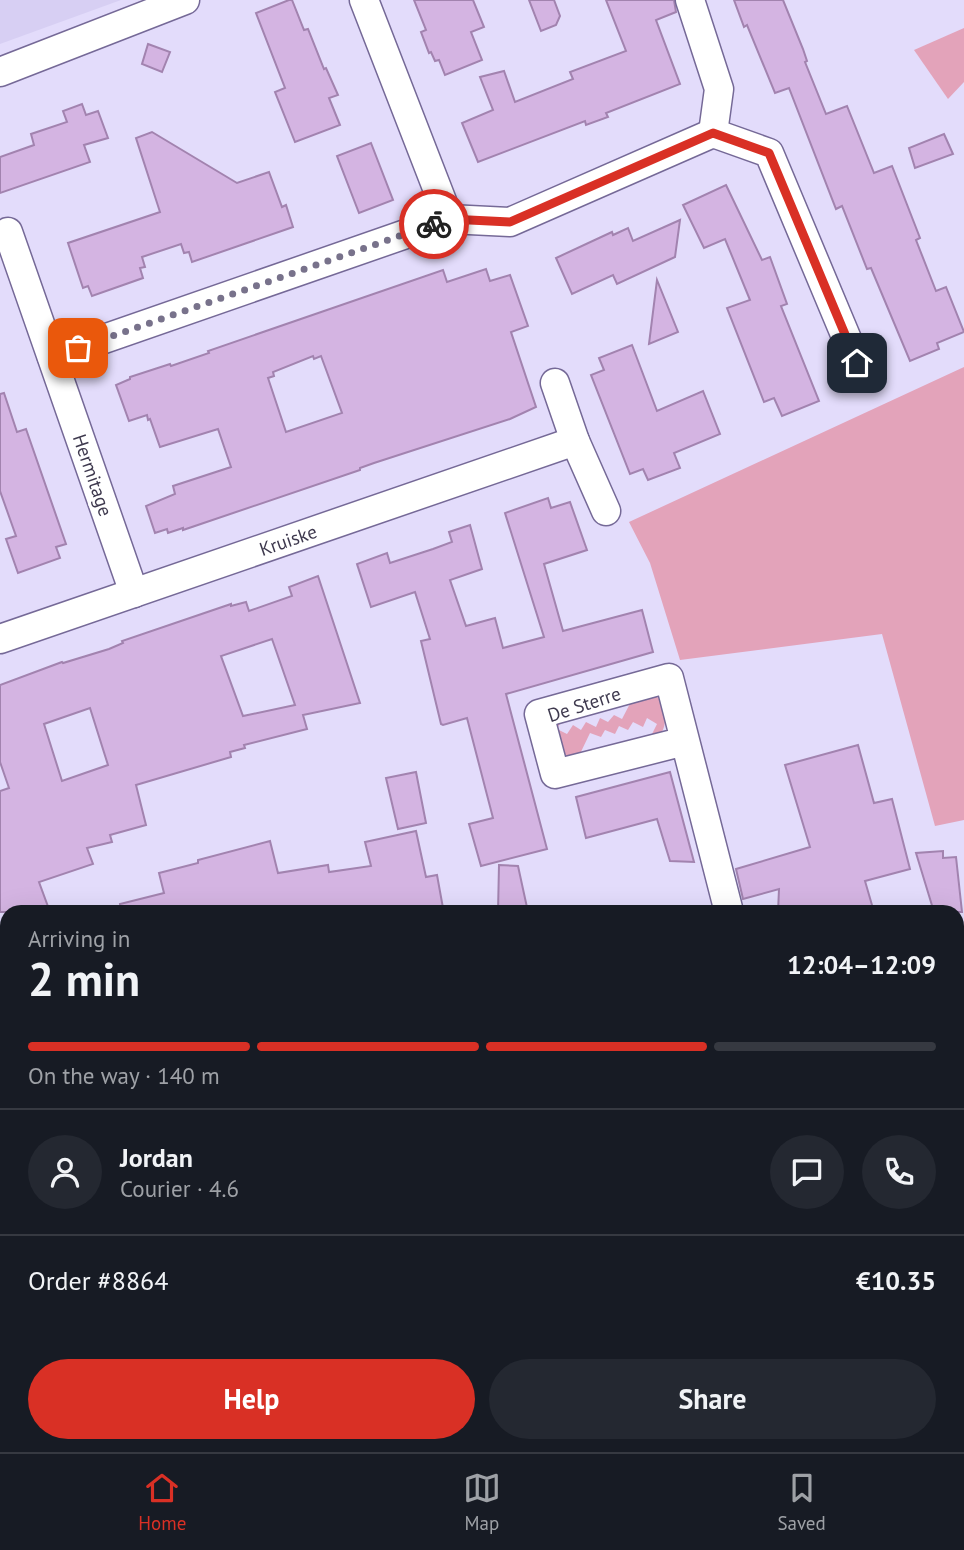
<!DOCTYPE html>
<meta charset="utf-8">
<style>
body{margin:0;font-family:"PT Sans",sans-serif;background:#242831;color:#f1f3f6;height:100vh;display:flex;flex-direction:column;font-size:26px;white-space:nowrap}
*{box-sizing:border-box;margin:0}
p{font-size:23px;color:#9ea1a6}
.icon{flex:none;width:38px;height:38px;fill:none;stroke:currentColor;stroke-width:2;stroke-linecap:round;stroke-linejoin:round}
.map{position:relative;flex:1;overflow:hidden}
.panel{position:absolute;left:0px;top:905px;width:964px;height:548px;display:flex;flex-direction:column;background:#171b24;border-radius:21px 21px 0 0;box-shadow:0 7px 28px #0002}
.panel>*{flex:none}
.pin{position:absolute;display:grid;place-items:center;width:60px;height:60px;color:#fff;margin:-30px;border-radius:14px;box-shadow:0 4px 10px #0006}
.courier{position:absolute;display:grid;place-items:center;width:70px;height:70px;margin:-35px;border:5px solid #d93025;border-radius:50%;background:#fff;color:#222;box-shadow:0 2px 9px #0007}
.summary em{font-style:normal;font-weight:800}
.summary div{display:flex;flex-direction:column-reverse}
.summary{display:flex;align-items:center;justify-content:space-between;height:119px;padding:0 28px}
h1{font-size:46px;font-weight:800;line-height:52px}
.bar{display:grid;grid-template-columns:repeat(4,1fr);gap:10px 7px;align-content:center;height:84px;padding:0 28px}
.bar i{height:9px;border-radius:5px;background:#363941}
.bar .current{background:#d93025}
.bar p{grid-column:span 4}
.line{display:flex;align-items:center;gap:18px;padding:0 28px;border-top:2px solid #363941}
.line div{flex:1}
.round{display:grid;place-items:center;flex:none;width:74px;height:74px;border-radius:37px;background:#242831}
.primary-button{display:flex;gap:14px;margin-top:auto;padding:14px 28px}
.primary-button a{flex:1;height:80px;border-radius:42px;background:#d93025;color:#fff;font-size:28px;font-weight:800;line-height:80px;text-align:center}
.primary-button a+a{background:#242831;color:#f1f3f6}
.menu{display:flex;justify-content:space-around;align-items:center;height:98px;border-top:2px solid #363941;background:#171b24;font-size:19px;color:#9ea1a6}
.menu a{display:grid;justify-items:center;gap:4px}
.menu .current{color:#d93025}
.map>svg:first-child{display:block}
.built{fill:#d7cff3}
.green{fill:#e3a3ba}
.building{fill:#d4b4e2;stroke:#a283af;stroke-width:2;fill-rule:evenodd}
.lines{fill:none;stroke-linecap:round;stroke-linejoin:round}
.street-casing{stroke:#756997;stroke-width:31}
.secondary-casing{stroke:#756997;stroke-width:41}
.street{stroke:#fff;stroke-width:28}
.secondary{stroke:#fff;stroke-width:38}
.done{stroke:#78728b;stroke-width:7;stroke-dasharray:0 12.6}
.route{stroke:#d93025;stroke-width:9}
.labels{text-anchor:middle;stroke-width:6;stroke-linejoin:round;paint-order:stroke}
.street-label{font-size:19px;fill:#3e394e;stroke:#fff}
</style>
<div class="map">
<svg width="964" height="1452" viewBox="0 0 964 1452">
<rect width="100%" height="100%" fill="#e3dcfb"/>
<path class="built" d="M 0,0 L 121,0 L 0,44 Z"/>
<g class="green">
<path d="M 964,28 L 964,82 L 948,99 L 914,50 Z"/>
<path d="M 964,367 L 964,820 L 935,826 L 882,634 L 680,660 L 650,563 L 629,522 Z"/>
<path d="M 635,694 C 640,694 647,693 652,694 C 666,698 669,726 660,734 C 657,737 653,738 649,740 L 657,724 L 647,718 L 643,727 L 633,722 L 628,730 L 619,726 L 615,734 L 605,730 L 601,737 L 590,733 L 578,758 L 560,759 L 550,719 L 565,714 L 557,729 L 567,734 L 573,725 L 581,730 L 586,722 L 596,727 L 600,718 L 608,722 L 614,715 L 622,719 Z"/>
<path d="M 416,1446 L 575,1446 L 577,1452 L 418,1452 Z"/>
</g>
<g class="building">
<path d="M 289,0 L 292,0 L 304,30 L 308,29 L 324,69 L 326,68 L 338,95 L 329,98 L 340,125 L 295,142 L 275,92 L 285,88 L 256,13 Z"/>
<path d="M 414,0 L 473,0 L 484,27 L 471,32 L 482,60 L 445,75 L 439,60 L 435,61 L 431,52 L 429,53 L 421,32 L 426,30 Z"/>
<path d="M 529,0 L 554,0 L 560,16 L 556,25 L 541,31 Z"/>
<path d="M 606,0 L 674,0 L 676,12 L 656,20 L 680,84 L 606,113 L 608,117 L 586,125 L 585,121 L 478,162 L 462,123 L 493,110 L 480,77 L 504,71 L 515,102 L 573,79 L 570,72 L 626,51 Z"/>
<path d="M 734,0 L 783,0 L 803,49 L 807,61 L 805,62 L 826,114 L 847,106 L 874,173 L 892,166 L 920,238 L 916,240 L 936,291 L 946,287 L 964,332 L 937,343 L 939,349 L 910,361 L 871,268 L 867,269 L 842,206 L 836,209 L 789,88 L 775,93 L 747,25 L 744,27 Z"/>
<path d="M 148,44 L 170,52 L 162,72 L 142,64 Z"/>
<path d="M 82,104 L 86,115 L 98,111 L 108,138 L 84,145 L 90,162 L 0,193 L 0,157 L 34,145 L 31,134 L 67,122 L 63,111 Z"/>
<path d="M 152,132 L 237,183 L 269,172 L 282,207 L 286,205 L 293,227 L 192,262 L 189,252 L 184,253 L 181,244 L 142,257 L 145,267 L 140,268 L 143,278 L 92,296 L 88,286 L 83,288 L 68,243 L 160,212 L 136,138 Z"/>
<path d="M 944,134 L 953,154 L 915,168 L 909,148 Z"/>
<path d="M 371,143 L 393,200 L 359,213 L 337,156 Z"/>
<path d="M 726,185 L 762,260 L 770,257 L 787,304 L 781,306 L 819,401 L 782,416 L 774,398 L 764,402 L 727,308 L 750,300 L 725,239 L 704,248 L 683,205 Z"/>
<path d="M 680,220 L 675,257 L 617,284 L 613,275 L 572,294 L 556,258 L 612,232 L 613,235 L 628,228 L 633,241 Z"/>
<path d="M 486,269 L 490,281 L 510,275 L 528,326 L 511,332 L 536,407 L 510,419 L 374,463 L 360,468 L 360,470 L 183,530 L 183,528 L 168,533 L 167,529 L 155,533 L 146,506 L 175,494 L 173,486 L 231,467 L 218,429 L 160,447 L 150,419 L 148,420 L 147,415 L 129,421 L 116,385 L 130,379 L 130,377 L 170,364 L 171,366 L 209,353 L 208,351 L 443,270 L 447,282 ZM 313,356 L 314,359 L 321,356 L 342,413 L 286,432 L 268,378 L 274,376 L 273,372 Z"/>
<path d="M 657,280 L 678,332 L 649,344 Z"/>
<path d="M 632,345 L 657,411 L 703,391 L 720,434 L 674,453 L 680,468 L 648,480 L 643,469 L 630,474 L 591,375 L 604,370 L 599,358 Z"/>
<path d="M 4,393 L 17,432 L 26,429 L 66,544 L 56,547 L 60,558 L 18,573 L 6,539 L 16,536 L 0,491 L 0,394 Z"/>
<path d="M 548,498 L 551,508 L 570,502 L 587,550 L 544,564 L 563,631 L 642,610 L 653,652 L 506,694 L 547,849 L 481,866 L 469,824 L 493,818 L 467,718 L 443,725 L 441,724 L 421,641 L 430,639 L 415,592 L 371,607 L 357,564 L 387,553 L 390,563 L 433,549 L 452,542 L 449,532 L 470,525 L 482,569 L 450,580 L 466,626 L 495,618 L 503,648 L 544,637 L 505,513 Z"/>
<path d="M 318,576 L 360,703 L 303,715 L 307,729 L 244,745 L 245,748 L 230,752 L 231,757 L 136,785 L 146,825 L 110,835 L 112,842 L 87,848 L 93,864 L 39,882 L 50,912 L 0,912 L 0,791 L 9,788 L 0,762 L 0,685 L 62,662 L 63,663 L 109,649 L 123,643 L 122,641 L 231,604 L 231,606 L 246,602 L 249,611 L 292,596 L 289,587 ZM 272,639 L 295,705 L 243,716 L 221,656 ZM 90,708 L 108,765 L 62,781 L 44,724 Z"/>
<path d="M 858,745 L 874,803 L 892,799 L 910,869 L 865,881 L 874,912 L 778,912 L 779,889 L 743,899 L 736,869 L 810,847 L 785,765 Z"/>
<path d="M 416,772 L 426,823 L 398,829 L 386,778 Z"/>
<path d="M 670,772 L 694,862 L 670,861 L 657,819 L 586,838 L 576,797 Z"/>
<path d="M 416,831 L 426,877 L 437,875 L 443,908 L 441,908 L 442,912 L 121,912 L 120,904 L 164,893 L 159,873 L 198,863 L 198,860 L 270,841 L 278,873 L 328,865 L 329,872 L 371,866 L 365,842 Z"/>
<path d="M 943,851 L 943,858 L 956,857 L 962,912 L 934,912 L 916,853 Z"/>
<path d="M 499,865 L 518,866 L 528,912 L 498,912 Z"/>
</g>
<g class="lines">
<defs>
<g id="street">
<path d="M 364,0 L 449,219"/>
<path d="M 690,0 L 719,89 L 713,133"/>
<path d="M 0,72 L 185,0"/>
<path d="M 8,232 L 134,593"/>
<path d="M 52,357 L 449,219 L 510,222 L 713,133 L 769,153 L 857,363"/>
<path d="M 555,383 L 575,441 L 606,511"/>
<path d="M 0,639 L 575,441"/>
<path d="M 685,741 L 555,774 L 539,714 L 669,678 L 729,912"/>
<path d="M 0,1110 L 7,1116"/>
<path d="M 0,1318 L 7,1317"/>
<path d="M 142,1446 L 145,1452"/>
</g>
<g id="secondary">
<path d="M 957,980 L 964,980"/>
<path d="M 0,1003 L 7,1010"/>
<path d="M 0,1081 L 7,1074"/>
</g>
</defs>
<use href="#street" class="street-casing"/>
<use href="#secondary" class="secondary-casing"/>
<use href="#street" class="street"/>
<use href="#secondary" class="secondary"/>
</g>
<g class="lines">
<path class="done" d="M 78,348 L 434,224"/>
<path class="route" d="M 434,224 L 449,219 L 510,222 L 713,133 L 769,153 L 857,363"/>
</g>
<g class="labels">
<g class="street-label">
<text transform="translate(93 475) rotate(71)" y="7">Hermitage</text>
<text transform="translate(288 540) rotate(-19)" y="7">Kruiske</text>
<text transform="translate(584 704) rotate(-18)" y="7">De Sterre</text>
</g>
</g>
</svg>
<div class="pin" style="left:78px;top:348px;background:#ea580c"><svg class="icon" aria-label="bag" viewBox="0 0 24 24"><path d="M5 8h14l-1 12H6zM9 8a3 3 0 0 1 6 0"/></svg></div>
<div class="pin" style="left:857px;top:363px;background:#1f2937"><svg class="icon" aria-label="home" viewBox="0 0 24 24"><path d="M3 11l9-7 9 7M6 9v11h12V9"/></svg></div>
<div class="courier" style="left:434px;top:224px"><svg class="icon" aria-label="bike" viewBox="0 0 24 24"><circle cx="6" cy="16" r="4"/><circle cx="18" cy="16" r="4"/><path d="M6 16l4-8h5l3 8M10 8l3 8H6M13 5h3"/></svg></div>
<section class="panel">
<div class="summary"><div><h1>2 min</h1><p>Arriving in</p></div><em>12:04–12:09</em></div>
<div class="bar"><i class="current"></i><i class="current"></i><i class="current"></i><i></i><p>On the way · 140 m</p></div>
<div class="line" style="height:126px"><a class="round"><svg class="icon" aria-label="person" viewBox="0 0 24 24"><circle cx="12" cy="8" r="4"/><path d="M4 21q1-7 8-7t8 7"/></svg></a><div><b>Jordan</b><p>Courier · 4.6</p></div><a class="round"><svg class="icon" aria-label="chat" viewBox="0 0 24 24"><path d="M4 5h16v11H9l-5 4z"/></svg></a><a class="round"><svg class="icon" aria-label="phone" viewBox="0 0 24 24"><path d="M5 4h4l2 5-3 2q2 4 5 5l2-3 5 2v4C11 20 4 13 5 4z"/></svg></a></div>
<div class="line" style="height:91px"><div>Order #8864</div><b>€10.35</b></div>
<div class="primary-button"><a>Help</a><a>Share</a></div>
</section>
</div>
<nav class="menu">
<a class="current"><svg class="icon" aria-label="home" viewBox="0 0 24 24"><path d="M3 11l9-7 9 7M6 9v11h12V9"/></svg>Home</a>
<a><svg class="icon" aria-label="map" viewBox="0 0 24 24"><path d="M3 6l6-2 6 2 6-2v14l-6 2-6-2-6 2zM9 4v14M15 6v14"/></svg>Map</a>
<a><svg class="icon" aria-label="saved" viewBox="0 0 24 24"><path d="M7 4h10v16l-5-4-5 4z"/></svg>Saved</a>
</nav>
